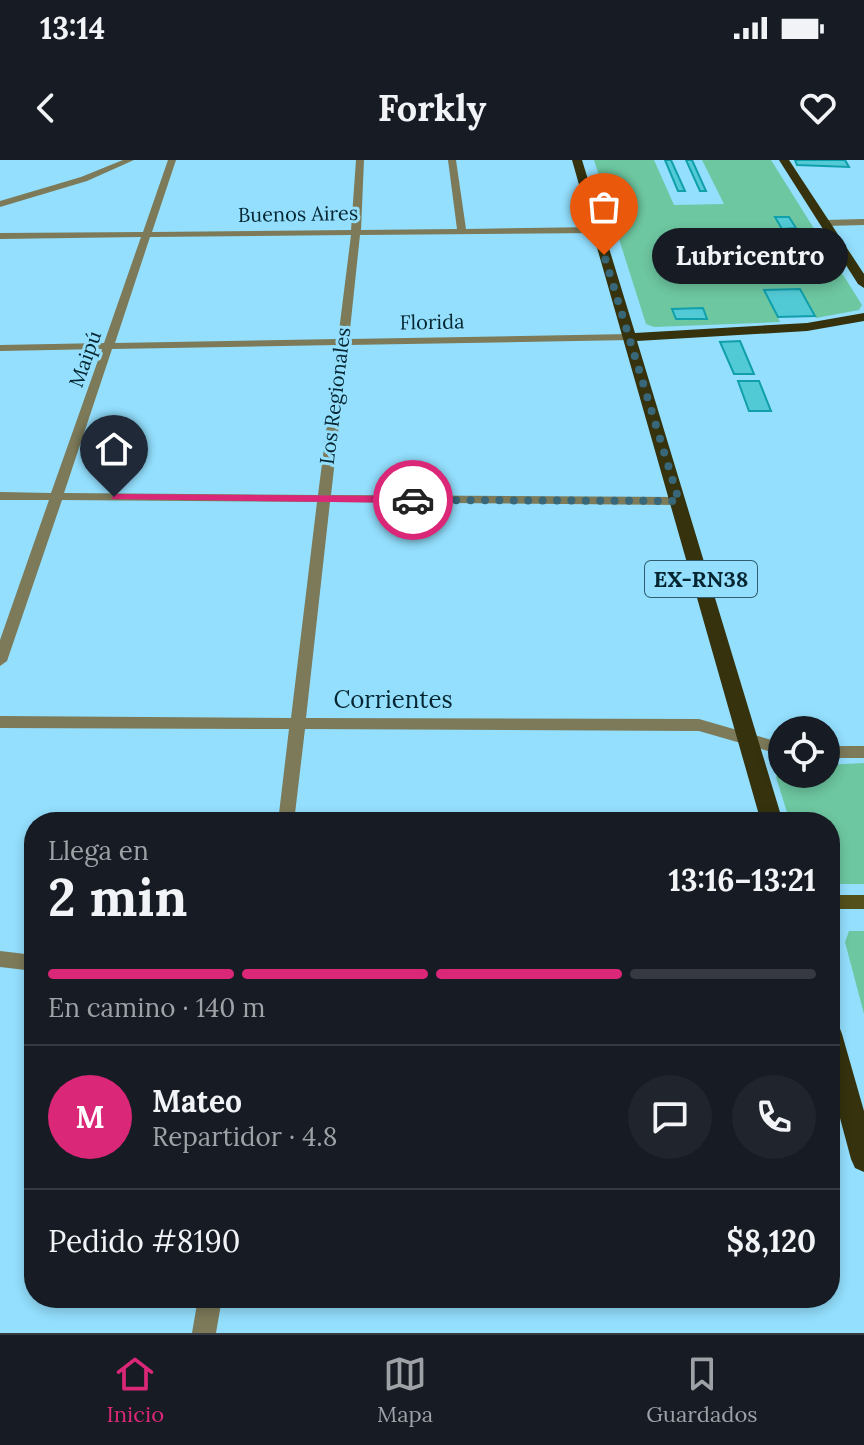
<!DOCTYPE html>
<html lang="es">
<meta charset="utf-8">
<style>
body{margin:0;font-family:Lora,serif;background:#20242c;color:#f1f3f6;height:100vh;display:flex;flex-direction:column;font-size:30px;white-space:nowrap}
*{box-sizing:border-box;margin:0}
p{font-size:26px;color:#9ea1a6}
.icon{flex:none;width:44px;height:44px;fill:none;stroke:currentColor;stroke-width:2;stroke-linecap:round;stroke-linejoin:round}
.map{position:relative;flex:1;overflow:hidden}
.side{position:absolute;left:24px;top:652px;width:816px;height:496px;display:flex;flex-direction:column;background:#171b24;border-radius:32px;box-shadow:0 4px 12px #0003}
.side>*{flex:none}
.buttons{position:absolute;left:768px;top:556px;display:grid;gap:16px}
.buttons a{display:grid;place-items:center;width:72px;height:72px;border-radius:50%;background:#171b24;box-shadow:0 4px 12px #0003;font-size:40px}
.pin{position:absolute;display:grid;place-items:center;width:68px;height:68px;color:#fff;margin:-82px -34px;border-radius:50% 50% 50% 0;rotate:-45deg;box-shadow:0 0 8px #0007}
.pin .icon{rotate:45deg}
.courier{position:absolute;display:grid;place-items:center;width:80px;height:80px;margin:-40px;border:6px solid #db2777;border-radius:50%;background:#fff;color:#222;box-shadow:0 2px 10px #0007}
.bubble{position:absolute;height:56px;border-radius:28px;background:#171b24;box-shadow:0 4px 12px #0003;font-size:26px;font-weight:800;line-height:56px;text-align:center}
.overview em{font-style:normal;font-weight:800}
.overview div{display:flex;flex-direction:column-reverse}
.overview{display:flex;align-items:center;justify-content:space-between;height:136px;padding:0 24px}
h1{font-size:52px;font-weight:800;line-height:60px}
.bar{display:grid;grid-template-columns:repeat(4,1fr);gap:12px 8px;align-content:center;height:96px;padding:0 24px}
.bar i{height:10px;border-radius:6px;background:#363941}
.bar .selected{background:#db2777}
.bar p{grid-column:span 4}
.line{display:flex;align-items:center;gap:20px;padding:0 24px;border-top:2px solid #363941}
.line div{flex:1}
.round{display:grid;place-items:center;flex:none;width:84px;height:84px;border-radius:42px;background:#20242c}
.status{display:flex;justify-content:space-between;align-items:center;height:56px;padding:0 40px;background:#171b24;direction:ltr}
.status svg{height:22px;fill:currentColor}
header{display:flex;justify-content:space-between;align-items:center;height:104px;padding:0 24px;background:#171b24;font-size:36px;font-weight:800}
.dock{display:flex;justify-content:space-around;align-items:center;height:112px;border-top:2px solid #363941;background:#171b24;font-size:22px;color:#9ea1a6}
.dock a{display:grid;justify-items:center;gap:4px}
.dock .selected{color:#db2777}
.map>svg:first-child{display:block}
.green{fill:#6dc7a1}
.building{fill:#52cad6;stroke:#109fab;stroke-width:2}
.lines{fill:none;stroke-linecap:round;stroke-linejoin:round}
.street{fill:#7c7a59;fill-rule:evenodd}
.secondary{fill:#54501b;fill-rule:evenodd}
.primary{fill:#35320d;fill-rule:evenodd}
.route{fill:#db2777}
.done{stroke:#376778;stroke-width:8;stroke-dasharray:0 14.4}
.labels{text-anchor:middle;stroke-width:6;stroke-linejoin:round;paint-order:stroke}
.far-street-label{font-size:20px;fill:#052631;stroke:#93dffd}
.shield{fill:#93dffd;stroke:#305e6e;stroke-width:2}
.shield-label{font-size:22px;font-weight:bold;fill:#052631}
.street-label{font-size:24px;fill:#052631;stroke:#93dffd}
</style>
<div class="status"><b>13:14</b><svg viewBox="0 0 49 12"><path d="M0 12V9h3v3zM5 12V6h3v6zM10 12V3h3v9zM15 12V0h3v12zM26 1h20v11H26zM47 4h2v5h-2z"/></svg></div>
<header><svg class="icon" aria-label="back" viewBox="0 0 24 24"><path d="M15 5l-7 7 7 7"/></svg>Forkly<svg class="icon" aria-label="heart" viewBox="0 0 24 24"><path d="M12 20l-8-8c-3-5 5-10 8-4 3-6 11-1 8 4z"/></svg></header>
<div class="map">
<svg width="864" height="1173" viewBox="0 0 864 1173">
<rect width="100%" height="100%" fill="#93dffd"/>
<g class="green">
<path d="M 594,0 L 654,0 L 674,45 L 724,44 L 702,0 L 771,0 L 862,145 L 859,150 L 816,158 L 800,129 L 765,130 L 780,162 L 654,167 L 646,164 Z"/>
<path d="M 864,603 L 864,724 L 830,724 L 830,662 L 790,662 L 776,617 L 782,608 L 782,614 L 826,614 L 826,605 Z"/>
<path d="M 849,771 L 864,771 L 864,854 L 845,782 Z"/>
</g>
<g class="building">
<path d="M 665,0 L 671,0 L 685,31 L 678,31 Z"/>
<path d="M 686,0 L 692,0 L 706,31 L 700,31 Z"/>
<path d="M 795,0 L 845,0 L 849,7 L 797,5 Z"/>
<path d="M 775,57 L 789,57 L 796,68 L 782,69 Z"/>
<path d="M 800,129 L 815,156 L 778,157 L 764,130 Z"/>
<path d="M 703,148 L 707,159 L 676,159 L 672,149 Z"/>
<path d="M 740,181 L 754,214 L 734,214 L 720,182 Z"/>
<path d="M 738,221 L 759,221 L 771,251 L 749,251 Z"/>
</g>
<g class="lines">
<g class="street">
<path d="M 123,0 L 134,0 L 87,21 L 0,47 L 0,41 L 81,17 Z"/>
<path d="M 168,0 L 176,0 L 152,72 L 351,70 L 356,0 L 364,0 L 361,70 L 457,69 L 448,0 L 456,0 L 466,69 L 597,67 L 602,70 L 597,73 L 360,75 L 349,179 L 630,174 L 635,177 L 630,180 L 348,185 L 331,335 L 679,337 L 685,341 L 679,345 L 330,342 L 306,558 L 699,559 L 782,583 L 782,595 L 699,571 L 305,569 L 294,662 L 278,662 L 289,569 L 0,568 L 0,556 L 291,558 L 317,342 L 62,340 L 7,501 L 0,506 L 0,480 L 49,340 L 0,340 L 0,332 L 51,333 L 102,189 L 0,191 L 0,185 L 104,183 L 141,77 L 0,79 L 0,73 L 143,72 ZM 351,75 L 338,179 L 115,183 L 150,77 ZM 337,185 L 318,335 L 64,333 L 112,189 Z"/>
<path d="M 864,59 L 864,65 L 825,66 L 820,63 L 825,60 Z"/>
<rect x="826" y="586" width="38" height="12"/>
<path d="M 0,791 L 34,795 L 34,811 L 0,807 Z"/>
<path d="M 198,1138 L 222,1138 L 216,1173 L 192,1173 Z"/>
</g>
<rect class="secondary" x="830" y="735" width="34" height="14"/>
<g class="primary">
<path d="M 572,0 L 582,0 L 635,173 L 807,163 L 864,153 L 864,161 L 807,171 L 637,181 L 783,662 L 761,662 Z"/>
<path d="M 779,0 L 789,0 L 864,114 L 864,128 L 858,124 Z"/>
<path d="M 830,863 L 839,866 L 842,874 L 864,951 L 864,1012 L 855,1008 L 851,999 L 830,921 Z"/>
</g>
</g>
<path class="route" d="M 114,334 L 413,336 L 419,340 L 413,343 L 111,339 Z"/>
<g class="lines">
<path class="done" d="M 413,340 L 679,341 L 604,95"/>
</g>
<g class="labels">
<g class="far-street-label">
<text transform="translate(298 54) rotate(-1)" y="7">Buenos Aires</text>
<text transform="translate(432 162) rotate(-1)" y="7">Florida</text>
<text transform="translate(85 199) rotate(-70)" y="7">Maipú</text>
<text transform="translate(335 236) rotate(-83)" y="7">Los Regionales</text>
</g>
<rect class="shield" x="645" y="401" width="112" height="36" rx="6"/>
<g class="shield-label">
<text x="701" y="427">EX-RN38</text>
</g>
<g class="street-label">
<text x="393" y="548">Corrientes</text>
</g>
</g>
</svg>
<div class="buttons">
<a><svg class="icon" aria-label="locate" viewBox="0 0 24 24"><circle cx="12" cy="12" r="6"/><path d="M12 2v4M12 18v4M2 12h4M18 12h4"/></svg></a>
</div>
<div class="pin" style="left:604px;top:95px;background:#ea580c"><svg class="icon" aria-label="bag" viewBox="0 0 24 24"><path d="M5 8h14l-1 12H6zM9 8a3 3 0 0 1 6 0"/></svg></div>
<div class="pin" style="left:114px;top:337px;background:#1f2937"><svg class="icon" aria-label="home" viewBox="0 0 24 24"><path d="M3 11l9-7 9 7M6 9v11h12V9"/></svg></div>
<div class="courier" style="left:413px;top:340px"><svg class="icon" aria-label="car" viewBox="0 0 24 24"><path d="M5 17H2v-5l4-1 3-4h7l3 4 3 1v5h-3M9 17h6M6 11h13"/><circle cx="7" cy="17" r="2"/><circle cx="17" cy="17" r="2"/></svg></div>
<div class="bubble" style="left:652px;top:68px;width:196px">Lubricentro</div>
<section class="side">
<div class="overview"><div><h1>2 min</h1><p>Llega en</p></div><em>13:16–13:21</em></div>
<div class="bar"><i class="selected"></i><i class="selected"></i><i class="selected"></i><i></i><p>En camino · 140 m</p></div>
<div class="line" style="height:144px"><b class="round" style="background:#db2777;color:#fff">M</b><div><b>Mateo</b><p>Repartidor · 4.8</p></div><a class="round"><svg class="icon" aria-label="chat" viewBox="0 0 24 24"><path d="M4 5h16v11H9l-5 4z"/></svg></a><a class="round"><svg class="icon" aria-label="phone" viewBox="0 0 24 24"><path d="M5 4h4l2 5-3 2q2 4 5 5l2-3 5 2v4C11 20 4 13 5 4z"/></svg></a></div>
<div class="line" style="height:104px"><div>Pedido #8190</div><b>$8,120</b></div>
</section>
</div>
<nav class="dock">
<a class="selected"><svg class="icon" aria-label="home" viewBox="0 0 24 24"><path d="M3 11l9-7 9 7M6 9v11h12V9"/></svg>Inicio</a>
<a><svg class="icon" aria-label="map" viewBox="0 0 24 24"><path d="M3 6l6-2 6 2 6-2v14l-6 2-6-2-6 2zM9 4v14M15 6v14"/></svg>Mapa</a>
<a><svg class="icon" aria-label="saved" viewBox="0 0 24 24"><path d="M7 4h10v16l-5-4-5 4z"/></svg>Guardados</a>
</nav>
